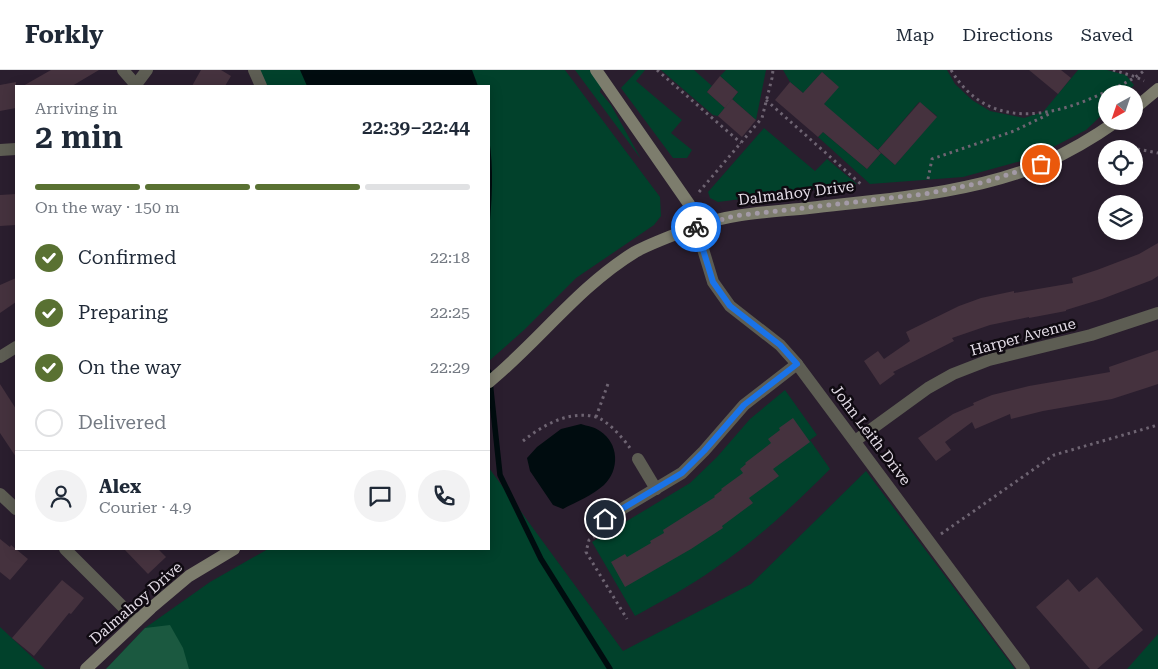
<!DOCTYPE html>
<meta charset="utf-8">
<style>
body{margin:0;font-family:"Roboto Serif",serif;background:#f2f2f3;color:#1f2937;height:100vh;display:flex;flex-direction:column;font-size:19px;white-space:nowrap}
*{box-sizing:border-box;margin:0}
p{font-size:16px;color:#747a83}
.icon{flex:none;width:28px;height:28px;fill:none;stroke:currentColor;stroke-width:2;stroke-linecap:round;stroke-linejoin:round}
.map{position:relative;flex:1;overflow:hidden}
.drawer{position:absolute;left:15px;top:15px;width:475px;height:465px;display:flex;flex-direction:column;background:#fff;border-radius:0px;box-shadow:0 2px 12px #0003}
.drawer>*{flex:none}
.needle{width:32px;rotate:220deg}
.buttons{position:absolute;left:1098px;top:15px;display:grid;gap:10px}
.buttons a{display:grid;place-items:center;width:45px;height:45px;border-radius:50%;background:#fff;box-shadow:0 2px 12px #0003;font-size:25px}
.pin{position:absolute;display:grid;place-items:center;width:42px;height:42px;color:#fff;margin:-21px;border:2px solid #fff;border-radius:50%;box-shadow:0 1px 5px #0007}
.courier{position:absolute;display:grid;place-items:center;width:50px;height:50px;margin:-25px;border:4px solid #1a73e8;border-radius:50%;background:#fff;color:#222;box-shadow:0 1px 6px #0007}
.overview em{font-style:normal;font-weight:600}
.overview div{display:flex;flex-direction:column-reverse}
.overview{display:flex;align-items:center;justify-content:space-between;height:85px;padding:0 20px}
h1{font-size:32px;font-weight:600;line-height:38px}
.bar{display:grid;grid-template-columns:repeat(4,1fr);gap:8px 5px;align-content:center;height:60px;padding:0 20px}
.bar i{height:6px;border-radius:4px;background:#e0e1e3}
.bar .current{background:#597132}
.bar p{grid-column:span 4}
.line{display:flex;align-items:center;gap:12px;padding:0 20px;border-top:1px solid #e0e1e3}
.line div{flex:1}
.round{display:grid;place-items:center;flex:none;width:52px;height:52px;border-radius:26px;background:#f2f2f3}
ol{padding:0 20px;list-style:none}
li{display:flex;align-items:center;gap:15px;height:55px}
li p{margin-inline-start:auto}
li .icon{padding:5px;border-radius:50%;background:#597132;color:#fff;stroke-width:4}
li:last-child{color:#747a83}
li i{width:28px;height:28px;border:2px solid #e0e1e3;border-radius:50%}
header{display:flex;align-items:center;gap:30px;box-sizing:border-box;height:70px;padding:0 25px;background:#fff;border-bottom:1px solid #e0e1e3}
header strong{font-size:24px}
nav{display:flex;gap:28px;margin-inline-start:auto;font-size:18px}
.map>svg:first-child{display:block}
.green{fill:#01412b}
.forest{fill:#1b5940}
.water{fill:#000c0f}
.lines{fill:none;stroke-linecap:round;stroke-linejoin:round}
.stream{stroke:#000c0f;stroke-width:5.5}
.building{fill:#45323e}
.path{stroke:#6e6472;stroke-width:3;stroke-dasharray:2.5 4;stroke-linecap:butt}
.street{stroke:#5d5d53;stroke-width:12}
.secondary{stroke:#7d7d6d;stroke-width:12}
.done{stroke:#a39aa6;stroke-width:5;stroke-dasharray:0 9}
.route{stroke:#1a73e8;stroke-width:6}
.labels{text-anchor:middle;stroke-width:5;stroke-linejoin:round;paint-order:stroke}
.street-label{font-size:15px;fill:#e4dde7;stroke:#0f0a11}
</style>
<header>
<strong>Forkly</strong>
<nav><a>Map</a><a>Directions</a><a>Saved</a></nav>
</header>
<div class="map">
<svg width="1158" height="599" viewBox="0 0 1158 599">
<rect width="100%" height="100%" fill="#2a1e2e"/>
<g class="green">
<path d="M 259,0 L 565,0 L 660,127 L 661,146 L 654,155 L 576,208 L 524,260 L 489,291 L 489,16 L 267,16 Z"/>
<path d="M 575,0 L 593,0 L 602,13 L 600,22 L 611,35 L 641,89 Z"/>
<path d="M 638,0 L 645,0 L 636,11 L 682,50 L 671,63 L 692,80 L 687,88 L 673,88 L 621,18 Z"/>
<path d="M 661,0 L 694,0 L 712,16 L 707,22 L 725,38 L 718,46 L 713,45 Z"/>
<path d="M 726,0 L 766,0 L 756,50 L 732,29 L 738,22 L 720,6 Z"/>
<path d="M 783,0 L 947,0 L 955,14 L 972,30 L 990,41 L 1024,48 L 1043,42 L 1078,0 L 1107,0 L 1126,5 L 1134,15 L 1125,24 L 1106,24 L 1106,41 L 1086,60 L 1032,88 L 963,107 L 870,114 L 818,67 L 823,62 L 867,99 L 881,83 L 895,95 L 937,46 L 919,32 L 878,80 L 823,35 L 838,17 L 822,2 L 806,20 L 807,26 L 790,12 Z"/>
<path d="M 764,58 L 815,101 L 827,89 L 857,114 L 718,132 L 710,128 L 708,122 Z"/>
<path d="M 785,320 L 817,365 L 810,370 L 830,399 C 794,435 757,470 714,499 C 689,517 662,531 635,546 L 592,472 L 690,413 L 717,387 L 750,349 Z"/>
<path d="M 489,398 L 623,581 L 751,514 L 866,401 L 1015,599 L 106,599 L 145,558 L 210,512 L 268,479 L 489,479 Z"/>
<path d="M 0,557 L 45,599 L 0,599 Z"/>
<path d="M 1158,564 L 1158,599 L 1127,599 Z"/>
</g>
<path class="forest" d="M 170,555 L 183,578 L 189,599 L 106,599 L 145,558 Z"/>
<g class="water">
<path d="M 300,0 L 472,0 L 478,16 L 307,16 Z"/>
<path d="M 489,68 C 494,99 492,130 489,161 Z"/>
<path d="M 581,354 C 587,356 595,357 600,361 C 619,373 620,400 604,415 C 593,425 576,432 563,439 L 553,435 L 530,401 L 527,388 L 537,377 L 561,359 Z"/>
</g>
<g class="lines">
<path class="stream" d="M 489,302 L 500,405 L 541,489 L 610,599"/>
</g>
<g class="building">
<path d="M 51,0 L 99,0 L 72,16 L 23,16 Z"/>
<path d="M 201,0 L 221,0 L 231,6 L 225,16 L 192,16 Z"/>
<path d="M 1029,0 L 1061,0 L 1071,8 L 1058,24 Z"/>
<path d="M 822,2 L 839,17 L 824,34 L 881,83 L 867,99 L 823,62 L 818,67 L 775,30 L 790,12 L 803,23 Z"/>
<path d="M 720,6 L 738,22 L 725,38 L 707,22 Z"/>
<path d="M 16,12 L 16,38 L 0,41 L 0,15 Z"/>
<path d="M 732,29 L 756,50 L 742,67 L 718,46 Z"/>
<path d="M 920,32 L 937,47 L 895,95 L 878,80 Z"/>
<path d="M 16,124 L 16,155 L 0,156 L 0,125 Z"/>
<path d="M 1158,173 L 1158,206 L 1152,210 L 1102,229 L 1066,240 L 1066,241 L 1029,248 L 1029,247 L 990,255 L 952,268 L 954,271 L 893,302 L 895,304 L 880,315 L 864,291 L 878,281 L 884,289 L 910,271 L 906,262 L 959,236 L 981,228 L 1014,221 L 1014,223 L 1073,213 L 1072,208 L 1097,200 L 1139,184 Z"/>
<path d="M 16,208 L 16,232 L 0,243 L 0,215 Z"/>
<path d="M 1158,280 L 1158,314 L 1146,318 L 1112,329 L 1043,341 L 1011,349 L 1010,344 L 975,359 L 972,352 L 945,372 L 951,380 L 936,391 L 918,368 L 953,344 L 974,335 L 973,333 L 992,325 L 1029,316 L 1110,302 L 1109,297 Z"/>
<path d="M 0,314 L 16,339 L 16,387 L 0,363 Z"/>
<path d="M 793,348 L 810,372 L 773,399 L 779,406 L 749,428 L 753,433 L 722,456 L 723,458 L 691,479 L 625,517 L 611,492 L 625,484 L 627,487 L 651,473 L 650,471 L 664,463 L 663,460 L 715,427 L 714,426 L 722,420 L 721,419 L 743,403 L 740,399 L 746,394 L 745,393 L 771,373 L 768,369 L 780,360 L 779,358 Z"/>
<path d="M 0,469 L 10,477 L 11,475 L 28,489 L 10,510 L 0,502 Z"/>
<path d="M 124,479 L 158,479 L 166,487 L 148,504 Z"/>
<path d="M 1097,507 L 1143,560 L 1097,599 L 1090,599 L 1036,537 L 1068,509 L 1079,522 Z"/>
<path d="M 62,510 L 84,528 L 71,544 L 69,543 L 34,586 L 12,568 Z"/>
</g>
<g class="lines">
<g class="path">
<path d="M 657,0 L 741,73"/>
<path d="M 951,0 C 987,60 1050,49 1105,22 C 1119,16 1133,10 1145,0"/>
<path d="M 1113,0 L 1136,7 L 1144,11"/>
<path d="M 766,30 L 863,116"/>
<path d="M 1112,74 L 1158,83"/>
<path d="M 928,109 L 932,89 L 1014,61 L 1049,44"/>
<path d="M 699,122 L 762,48 L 772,8 L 773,0"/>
<path d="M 596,347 L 609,311"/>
<path d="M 523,371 C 543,355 569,340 596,347 C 607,350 623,368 630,378"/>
<path d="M 601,463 L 589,470 L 586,482 L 627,549"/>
<path d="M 941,464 L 1054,385 L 1158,355"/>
</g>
<g class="street">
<path d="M 123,0 L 136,15"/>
<path d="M 254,0 L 261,16"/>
<path d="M 135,16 L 147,0"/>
<path d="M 0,80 L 16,79"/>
<path d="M 696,156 L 713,212 L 730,236 L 780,275 L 797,294 L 1024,599"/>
<path d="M 0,287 L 16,277"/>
<path d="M 855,371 L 928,318 L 953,304 L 989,290 L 1091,265 L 1158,243"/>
<path d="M 638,389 L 656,419"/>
<path d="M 0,424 L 16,439"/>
<path d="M 605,449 L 682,403 L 704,381 L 744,335 L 797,294"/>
<path d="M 65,479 L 137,551"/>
</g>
<g class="secondary">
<path d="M 596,0 L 689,134 L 696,156"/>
<path d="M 1134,39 L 1158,19"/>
<path d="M 489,312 C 539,271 579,216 635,182 C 651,173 677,164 694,157 C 730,143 771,142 809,138 C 886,129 970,124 1042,94 C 1069,82 1093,68 1117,51"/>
<path d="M 86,599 L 151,538 L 189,506 L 234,479"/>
</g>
</g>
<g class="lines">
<path class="done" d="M 696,157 L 734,146 L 924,124 L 985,112 L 1041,94"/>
<path class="route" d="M 605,449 L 682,403 L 704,381 L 744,335 L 797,294 L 780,275 L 730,236 L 713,212 L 696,157"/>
</g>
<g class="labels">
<g class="street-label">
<text transform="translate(796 123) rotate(-7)" y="5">Dalmahoy Drive</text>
<text transform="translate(1023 267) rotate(-15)" y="5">Harper Avenue</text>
<text transform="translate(871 365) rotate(53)" y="5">John Leith Drive</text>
<text transform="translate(136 533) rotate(-41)" y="5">Dalmahoy Drive</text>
</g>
</g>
</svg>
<div class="buttons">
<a><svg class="needle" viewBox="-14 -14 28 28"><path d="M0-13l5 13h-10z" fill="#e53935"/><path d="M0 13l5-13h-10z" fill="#747a83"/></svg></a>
<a><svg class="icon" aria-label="locate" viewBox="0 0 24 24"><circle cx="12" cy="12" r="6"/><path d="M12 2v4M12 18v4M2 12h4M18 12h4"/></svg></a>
<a><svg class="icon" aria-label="layers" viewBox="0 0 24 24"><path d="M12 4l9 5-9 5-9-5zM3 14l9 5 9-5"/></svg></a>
</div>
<div class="pin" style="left:1041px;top:94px;background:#ea580c"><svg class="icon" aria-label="bag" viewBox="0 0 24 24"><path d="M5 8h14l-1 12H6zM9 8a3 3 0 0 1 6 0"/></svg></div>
<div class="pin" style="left:605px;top:449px;background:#1f2937"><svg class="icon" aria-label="home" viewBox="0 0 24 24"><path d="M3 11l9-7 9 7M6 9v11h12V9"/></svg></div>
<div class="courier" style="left:696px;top:157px"><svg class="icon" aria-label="bike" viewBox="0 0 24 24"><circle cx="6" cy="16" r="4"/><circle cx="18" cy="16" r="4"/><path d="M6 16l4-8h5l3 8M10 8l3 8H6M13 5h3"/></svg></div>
<section class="drawer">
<div class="overview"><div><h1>2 min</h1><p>Arriving in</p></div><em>22:39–22:44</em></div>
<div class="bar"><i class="current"></i><i class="current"></i><i class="current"></i><i></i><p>On the way · 150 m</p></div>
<ol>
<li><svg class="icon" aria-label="check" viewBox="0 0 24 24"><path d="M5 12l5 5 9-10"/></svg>Confirmed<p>22:18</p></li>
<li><svg class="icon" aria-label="check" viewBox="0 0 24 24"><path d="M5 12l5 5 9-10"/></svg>Preparing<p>22:25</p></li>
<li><svg class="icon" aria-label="check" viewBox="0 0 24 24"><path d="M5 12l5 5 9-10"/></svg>On the way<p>22:29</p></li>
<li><i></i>Delivered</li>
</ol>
<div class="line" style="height:90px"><a class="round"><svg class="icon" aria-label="person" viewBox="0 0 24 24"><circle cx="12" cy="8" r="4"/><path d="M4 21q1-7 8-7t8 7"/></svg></a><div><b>Alex</b><p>Courier · 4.9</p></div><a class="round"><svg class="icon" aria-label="chat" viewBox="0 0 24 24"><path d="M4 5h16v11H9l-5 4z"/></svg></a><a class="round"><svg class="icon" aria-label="phone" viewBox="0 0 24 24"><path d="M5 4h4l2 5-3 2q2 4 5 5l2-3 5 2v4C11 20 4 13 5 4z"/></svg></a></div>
</section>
</div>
